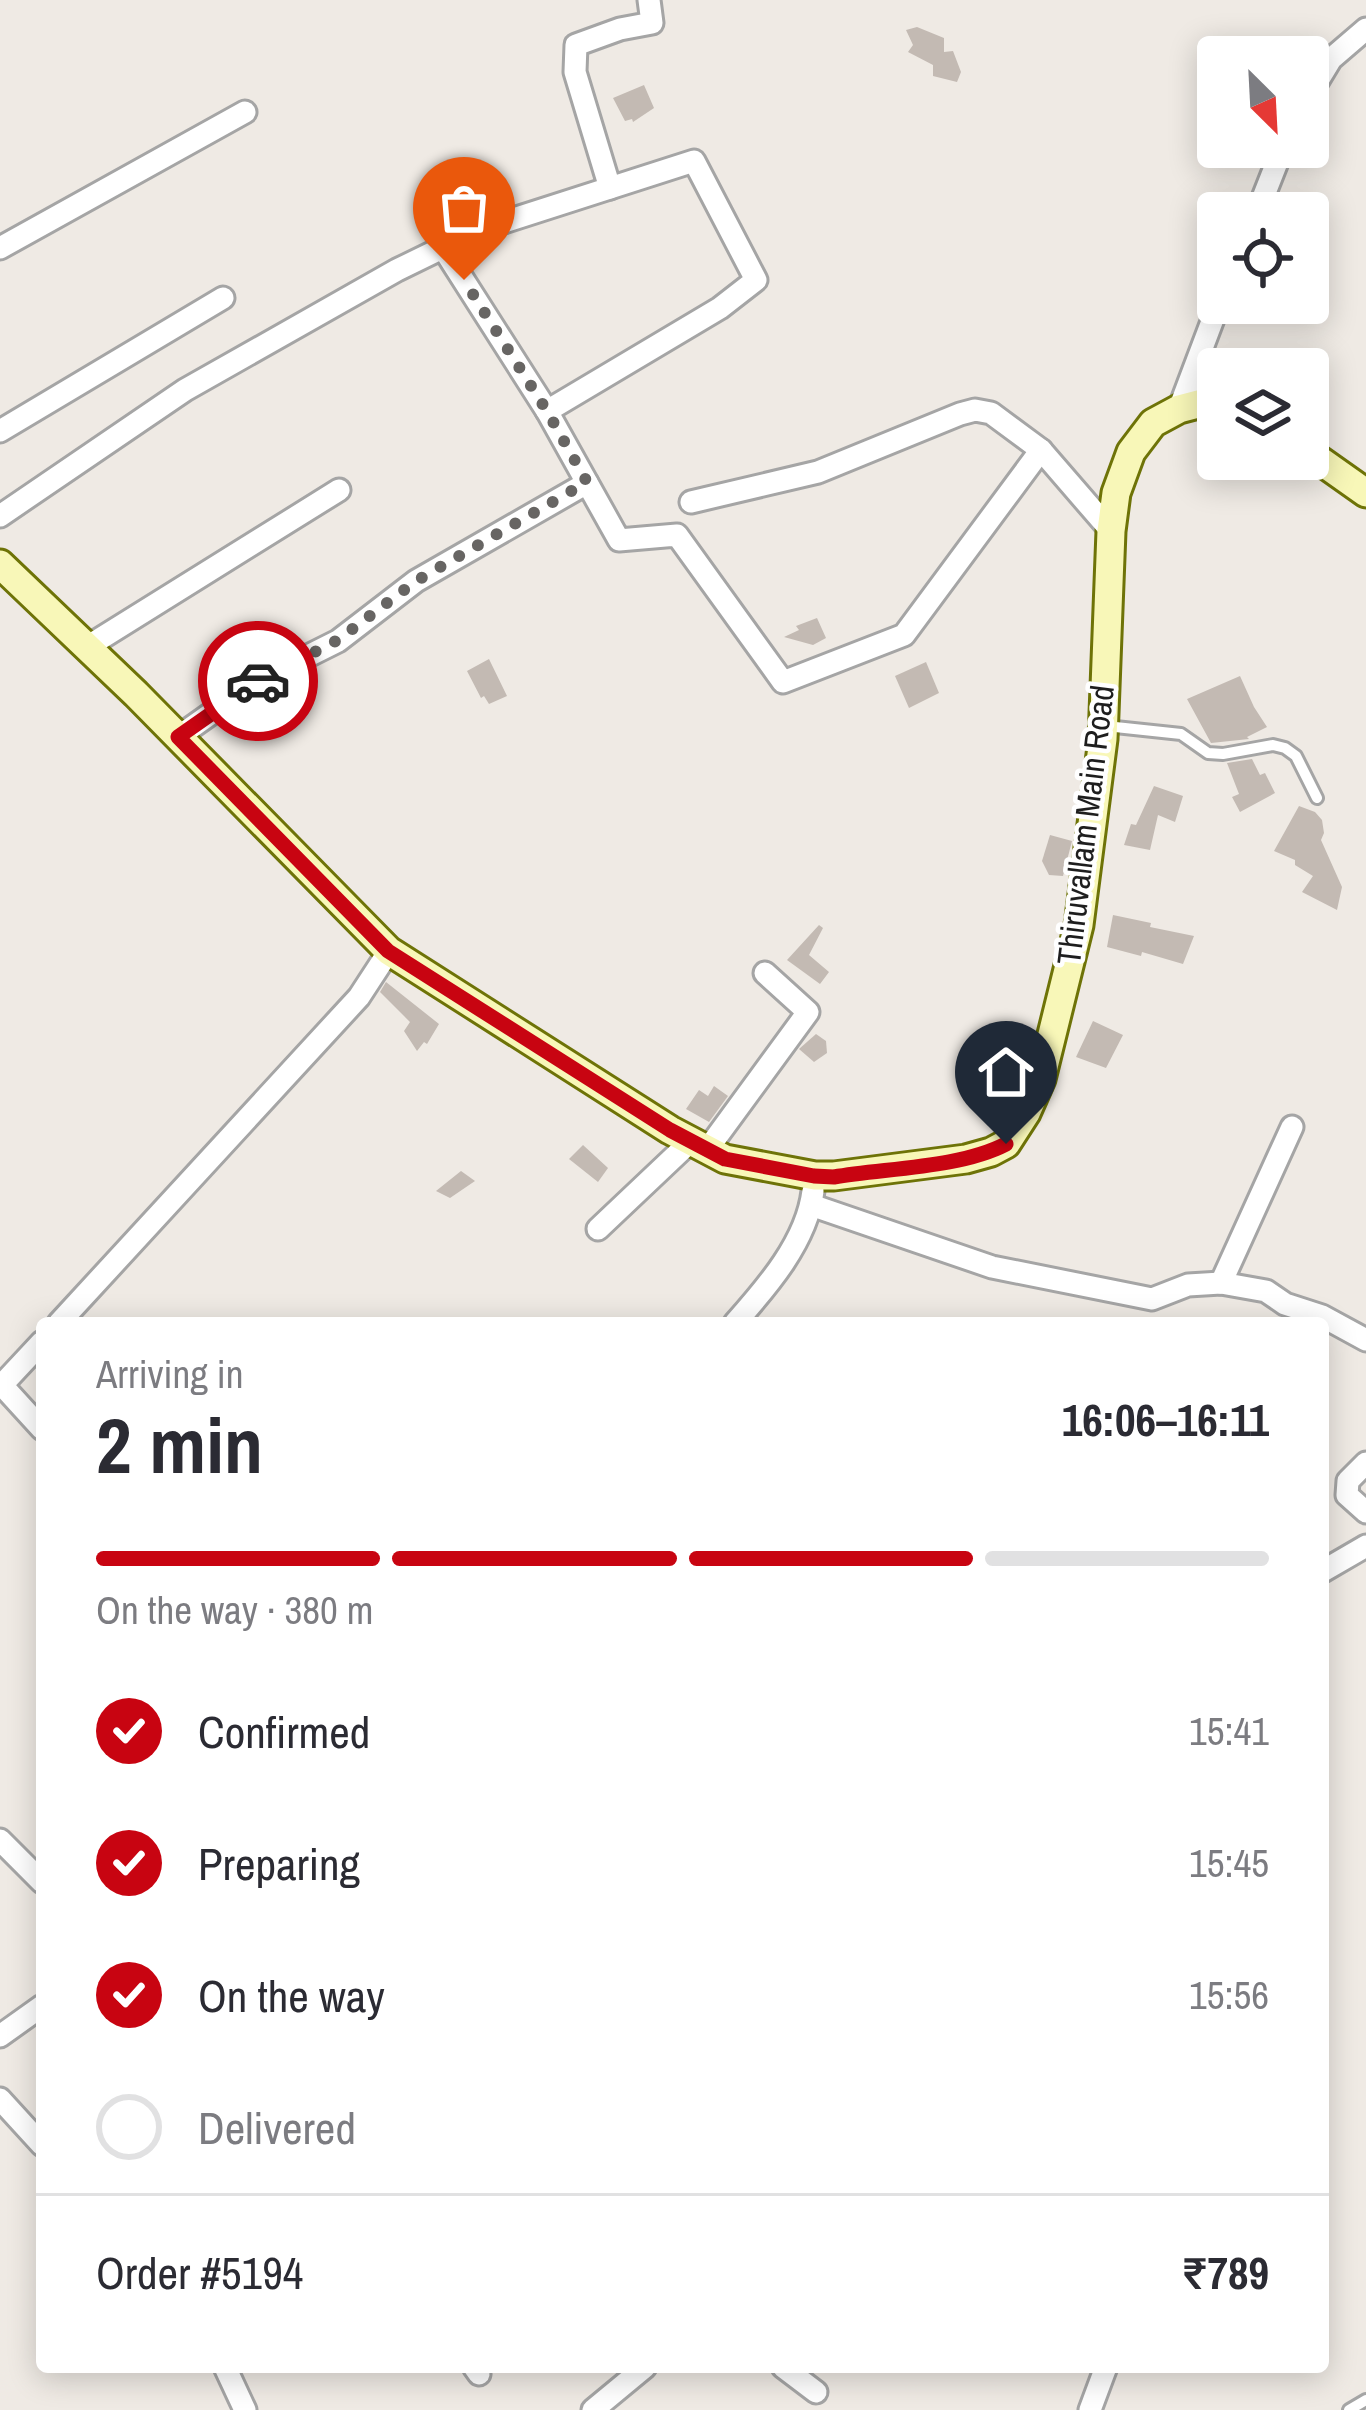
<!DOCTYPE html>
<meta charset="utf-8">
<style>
body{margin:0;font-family:"Archivo Narrow",sans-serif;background:#f7f7f7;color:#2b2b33;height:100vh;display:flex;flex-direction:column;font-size:45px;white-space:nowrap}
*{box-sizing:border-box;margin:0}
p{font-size:39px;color:#7c7c81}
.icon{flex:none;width:66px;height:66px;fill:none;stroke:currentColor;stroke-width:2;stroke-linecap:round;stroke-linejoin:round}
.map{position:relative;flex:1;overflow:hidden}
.side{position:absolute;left:36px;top:1317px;width:1293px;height:1056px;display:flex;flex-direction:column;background:#fff;border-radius:12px;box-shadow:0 6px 30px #0003}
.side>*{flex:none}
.needle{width:78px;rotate:156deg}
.fabs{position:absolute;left:1197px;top:36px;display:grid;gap:24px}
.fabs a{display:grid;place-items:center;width:132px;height:132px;border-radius:12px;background:#fff;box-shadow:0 6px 30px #0003;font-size:60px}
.pin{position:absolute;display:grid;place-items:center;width:102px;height:102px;color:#fff;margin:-123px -51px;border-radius:50% 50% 50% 0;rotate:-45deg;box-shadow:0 0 12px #0007}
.pin .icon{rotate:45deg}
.courier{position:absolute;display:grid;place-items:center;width:120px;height:120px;margin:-60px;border:9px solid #c80411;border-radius:50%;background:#fff;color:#222;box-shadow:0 3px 15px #0007}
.summary em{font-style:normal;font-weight:700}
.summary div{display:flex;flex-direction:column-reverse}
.summary{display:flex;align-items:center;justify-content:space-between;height:204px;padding:0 60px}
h1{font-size:78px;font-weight:700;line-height:90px}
.bar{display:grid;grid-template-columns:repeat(4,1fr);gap:18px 12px;align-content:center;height:144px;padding:0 60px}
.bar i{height:15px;border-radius:9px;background:#e1e1e2}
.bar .current{background:#c80411}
.bar p{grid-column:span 4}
.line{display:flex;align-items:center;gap:30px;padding:0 60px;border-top:3px solid #e1e1e2}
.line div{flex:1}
ol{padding:0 60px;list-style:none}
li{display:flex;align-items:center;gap:36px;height:132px}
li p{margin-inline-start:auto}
li .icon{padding:12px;border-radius:50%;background:#c80411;color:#fff;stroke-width:4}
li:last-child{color:#7c7c81}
li i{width:66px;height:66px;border:6px solid #e1e1e2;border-radius:50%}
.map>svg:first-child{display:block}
.building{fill:#c3bab3}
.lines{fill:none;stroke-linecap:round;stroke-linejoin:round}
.service-casing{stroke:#a5a5a5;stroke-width:16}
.minor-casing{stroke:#a5a5a5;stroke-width:27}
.secondary-casing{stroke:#6e7307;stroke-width:33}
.service{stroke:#fff;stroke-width:10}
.minor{stroke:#fff;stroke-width:21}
.secondary{stroke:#f8f7b8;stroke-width:27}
.done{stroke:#676563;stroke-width:12;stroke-dasharray:0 21.6}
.route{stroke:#c80411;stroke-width:15}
.labels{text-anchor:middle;stroke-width:9;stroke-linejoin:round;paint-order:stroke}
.street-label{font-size:33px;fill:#1e1e1e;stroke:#fff}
</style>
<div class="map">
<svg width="1366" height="2410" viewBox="0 0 1366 2410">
<rect width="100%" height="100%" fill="#efeae4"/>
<g class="building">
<path d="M 917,27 L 944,38 L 944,52 L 953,51 L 961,72 L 957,82 L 933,76 L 933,65 L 908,52 L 913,45 L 906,30 Z"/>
<path d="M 644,85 L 654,108 L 633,122 L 632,119 L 625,121 L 613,98 Z"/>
<path d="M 817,618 L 826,638 L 813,645 L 784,637 L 799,630 L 796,626 Z"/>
<path d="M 489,659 L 507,696 L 489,704 L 484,696 L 481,698 L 467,671 Z"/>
<path d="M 926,662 L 939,693 L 909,708 L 895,676 Z"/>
<path d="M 1240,676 L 1254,707 L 1267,727 L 1247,737 L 1249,739 L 1211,743 L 1187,699 Z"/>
<path d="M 1252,759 L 1260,775 L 1265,773 L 1275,793 L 1240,812 L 1232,797 L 1239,794 L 1227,763 Z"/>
<path d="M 1154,786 L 1183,796 L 1175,822 L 1158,815 L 1150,850 L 1124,845 L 1131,824 L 1136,825 Z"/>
<path d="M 1299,806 L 1315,812 L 1322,820 L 1324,833 L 1321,840 L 1342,887 L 1337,910 L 1302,892 L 1313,876 L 1295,865 L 1295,860 L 1274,851 Z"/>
<path d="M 1050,835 L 1072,841 L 1063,876 L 1049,875 L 1042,861 Z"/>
<path d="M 1113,915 L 1151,923 L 1150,927 L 1194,936 L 1183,964 L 1142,952 L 1141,956 L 1107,947 Z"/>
<path d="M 819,925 L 823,928 L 809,955 L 829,972 L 820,984 L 787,960 Z"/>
<path d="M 386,982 L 439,1024 L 427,1044 L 424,1042 L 417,1051 L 404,1031 L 410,1022 L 380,992 Z"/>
<path d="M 1093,1021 L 1123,1035 L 1106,1068 L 1076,1057 Z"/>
<path d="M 816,1034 L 826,1041 L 827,1053 L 814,1062 L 799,1049 Z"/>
<path d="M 714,1086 L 728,1096 L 709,1122 L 686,1109 L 699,1090 L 708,1096 Z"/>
<path d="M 583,1145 L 608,1168 L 598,1182 L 569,1159 Z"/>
<path d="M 461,1171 L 475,1181 L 450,1198 L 436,1191 Z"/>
</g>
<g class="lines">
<defs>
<g id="service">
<path d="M 1106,726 L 1181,734 L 1208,753 L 1223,754 L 1273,745 L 1285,748 L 1296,756 L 1317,798"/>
<path d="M 1349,2410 L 1366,2400"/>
</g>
<g id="minor">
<path d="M 1308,97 L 1331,59 L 1366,29"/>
<path d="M 610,188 L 575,72 L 576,45 L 620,29 L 652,23 L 649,0"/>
<path d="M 1257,213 L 1283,147"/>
<path d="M 0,248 L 245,112"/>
<path d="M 443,248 L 547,411 L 619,540 L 677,535 L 783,682 L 904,635 L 1041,450"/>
<path d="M 1179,409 L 1219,303"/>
<path d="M 0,431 L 223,298"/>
<path d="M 691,502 L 818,472 L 960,414 L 975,410 L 991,413 L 1041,450 L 1111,531"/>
<path d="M 0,516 L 185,390 L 397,270 L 479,230 L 694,161 L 756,280 L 720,308 L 547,411"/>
<path d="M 87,647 L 339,490"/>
<path d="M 178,737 L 254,683 L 338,641 L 416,581 L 587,483"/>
<path d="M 707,1150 L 808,1012 L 765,973"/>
<path d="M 811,1205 L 992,1267 L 1152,1299 L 1188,1285 L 1221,1283 L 1266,1291 L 1285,1304 L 1322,1316 L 1366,1340"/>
<path d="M 598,1229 L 691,1141"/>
<path d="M 1221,1283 L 1292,1127"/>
<path d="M 59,1323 L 359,997 L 389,951"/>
<path d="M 735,1323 C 767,1287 807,1241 813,1191"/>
<path d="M 0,1383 L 42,1429"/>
<path d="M 0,1387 L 42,1342"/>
<path d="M 1366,1463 L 1348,1481 L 1347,1495 L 1366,1512"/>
<path d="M 1323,1571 L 1366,1546"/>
<path d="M 0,1840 L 42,1882"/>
<path d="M 0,2036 L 42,2006"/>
<path d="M 0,2099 L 42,2145"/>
<path d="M 225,2367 L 245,2410"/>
<path d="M 474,2367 L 479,2374"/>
<path d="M 783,2367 L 816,2392"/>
<path d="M 593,2410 L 645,2367"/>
<path d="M 1090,2410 L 1106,2367"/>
</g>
<g id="secondary">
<path d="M 1308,452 L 1366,493"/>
<path d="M 0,564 L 136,694 L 389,951 L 670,1130 L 725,1159 L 815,1176 L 834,1176 L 966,1159 L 991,1152 L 1006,1144 L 1026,1113 L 1041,1079 L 1079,925 L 1103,739 L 1111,531 L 1116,493 L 1131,452 L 1153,423 L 1179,409 L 1202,403 L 1218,403"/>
</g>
</defs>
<use href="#service" class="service-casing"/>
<use href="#minor" class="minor-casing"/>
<use href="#secondary" class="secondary-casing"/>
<use href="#service" class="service"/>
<use href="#minor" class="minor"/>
<use href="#secondary" class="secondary"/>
</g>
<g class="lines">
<path class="done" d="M 258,681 L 338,640 L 416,581 L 587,482 L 547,411 L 464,280"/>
<path class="route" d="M 258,681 L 178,737 L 388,951 L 670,1130 L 725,1159 L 814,1176 L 834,1177 C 886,1168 960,1168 1006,1144"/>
</g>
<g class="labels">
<g class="street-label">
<text transform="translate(1085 825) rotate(-83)" y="12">Thiruvallam Main Road</text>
</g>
</g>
</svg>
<div class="fabs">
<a><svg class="needle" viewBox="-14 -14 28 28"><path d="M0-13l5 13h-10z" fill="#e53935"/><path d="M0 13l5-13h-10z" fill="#7c7c81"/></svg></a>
<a><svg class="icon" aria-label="locate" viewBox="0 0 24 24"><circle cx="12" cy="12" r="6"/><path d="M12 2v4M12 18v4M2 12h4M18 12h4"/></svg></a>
<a><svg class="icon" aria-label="layers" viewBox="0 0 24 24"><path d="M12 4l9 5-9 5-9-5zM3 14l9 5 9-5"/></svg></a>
</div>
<div class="pin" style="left:464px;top:280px;background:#ea580c"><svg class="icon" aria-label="bag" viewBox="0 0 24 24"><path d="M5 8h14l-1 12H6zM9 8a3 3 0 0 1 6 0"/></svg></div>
<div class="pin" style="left:1006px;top:1144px;background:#1f2937"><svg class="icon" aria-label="home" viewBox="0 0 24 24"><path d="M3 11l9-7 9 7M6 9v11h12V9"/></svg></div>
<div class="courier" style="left:258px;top:681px"><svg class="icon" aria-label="car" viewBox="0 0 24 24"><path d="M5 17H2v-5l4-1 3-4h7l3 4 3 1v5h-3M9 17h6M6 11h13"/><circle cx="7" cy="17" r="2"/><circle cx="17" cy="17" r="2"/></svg></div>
<section class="side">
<div class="summary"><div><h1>2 min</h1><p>Arriving in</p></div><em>16:06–16:11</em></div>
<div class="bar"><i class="current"></i><i class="current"></i><i class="current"></i><i></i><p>On the way · 380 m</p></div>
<ol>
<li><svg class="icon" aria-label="check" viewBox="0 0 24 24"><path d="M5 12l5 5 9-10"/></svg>Confirmed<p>15:41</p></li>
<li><svg class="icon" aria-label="check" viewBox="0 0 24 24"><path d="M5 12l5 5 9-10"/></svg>Preparing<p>15:45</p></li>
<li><svg class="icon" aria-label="check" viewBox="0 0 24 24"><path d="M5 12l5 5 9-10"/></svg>On the way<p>15:56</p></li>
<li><i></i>Delivered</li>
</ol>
<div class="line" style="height:156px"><div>Order #5194</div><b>₹789</b></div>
</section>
</div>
